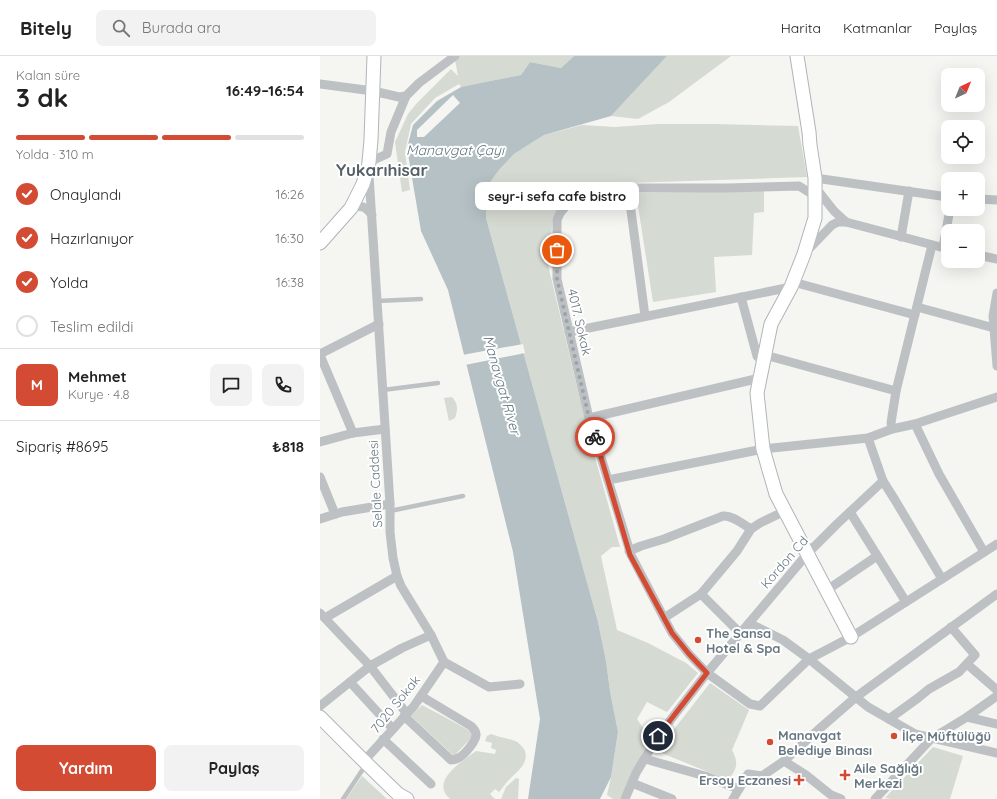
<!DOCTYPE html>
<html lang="tr">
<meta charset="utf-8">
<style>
body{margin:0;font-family:Quicksand,sans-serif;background:#f2f2f2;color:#222;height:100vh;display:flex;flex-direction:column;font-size:15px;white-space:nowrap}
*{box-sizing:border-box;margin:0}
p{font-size:13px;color:#767676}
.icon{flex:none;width:22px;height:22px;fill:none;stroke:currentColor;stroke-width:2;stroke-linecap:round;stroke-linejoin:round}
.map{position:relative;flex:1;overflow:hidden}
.panel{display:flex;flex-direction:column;background:#fff;width:320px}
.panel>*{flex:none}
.needle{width:26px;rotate:43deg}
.tools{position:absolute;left:621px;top:12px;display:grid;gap:8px}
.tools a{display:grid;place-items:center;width:44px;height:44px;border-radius:8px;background:#fff;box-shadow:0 4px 16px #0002;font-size:20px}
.pin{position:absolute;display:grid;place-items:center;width:34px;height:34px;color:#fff;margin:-17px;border:2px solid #fff;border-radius:50%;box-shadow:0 1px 4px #0007}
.courier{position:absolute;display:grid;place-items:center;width:40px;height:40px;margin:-20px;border:3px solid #d44b33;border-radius:50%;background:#fff;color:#222;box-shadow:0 1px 5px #0007}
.bubble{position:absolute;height:28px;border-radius:8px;background:#fff;box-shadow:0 4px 16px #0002;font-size:13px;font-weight:700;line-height:28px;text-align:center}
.head em{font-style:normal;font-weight:700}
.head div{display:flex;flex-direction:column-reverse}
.head{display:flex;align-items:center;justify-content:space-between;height:68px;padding:0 16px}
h1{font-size:26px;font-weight:700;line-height:30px}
.bar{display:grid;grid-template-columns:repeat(4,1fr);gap:6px 4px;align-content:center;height:48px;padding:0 16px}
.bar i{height:5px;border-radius:3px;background:#e0e0e0}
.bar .active{background:#d44b33}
.bar p{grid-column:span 4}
.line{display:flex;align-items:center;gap:10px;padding:0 16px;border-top:1px solid #e0e0e0}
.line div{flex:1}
.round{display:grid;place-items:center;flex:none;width:42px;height:42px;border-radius:8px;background:#f2f2f2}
ol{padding:0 16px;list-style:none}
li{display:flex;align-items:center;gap:12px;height:44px}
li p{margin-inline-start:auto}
li .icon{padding:4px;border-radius:50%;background:#d44b33;color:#fff;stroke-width:4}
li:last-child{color:#767676}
li i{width:22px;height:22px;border:2px solid #e0e0e0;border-radius:50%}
.primary-button{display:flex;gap:8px;margin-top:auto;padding:8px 16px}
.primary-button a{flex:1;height:46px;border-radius:8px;background:#d44b33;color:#fff;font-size:16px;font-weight:700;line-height:46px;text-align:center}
.primary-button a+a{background:#f2f2f2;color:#222}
header{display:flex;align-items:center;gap:24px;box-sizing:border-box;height:56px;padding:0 20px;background:#fff;border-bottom:1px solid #e0e0e0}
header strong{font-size:19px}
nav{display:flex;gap:22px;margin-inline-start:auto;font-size:14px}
.search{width:280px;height:36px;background:#f2f2f2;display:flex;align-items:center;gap:10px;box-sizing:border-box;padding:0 14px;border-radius:8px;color:#767676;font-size:15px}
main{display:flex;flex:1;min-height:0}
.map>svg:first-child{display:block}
.green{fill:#d5dad2}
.water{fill:#b5c1c4}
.pier{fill:#f5f5f2}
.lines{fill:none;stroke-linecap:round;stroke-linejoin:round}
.secondary-casing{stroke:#afb5b9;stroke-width:15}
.lane{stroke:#bdc1c4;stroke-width:4.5}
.street{stroke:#bdc1c4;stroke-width:9}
.secondary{stroke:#fff;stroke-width:13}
.done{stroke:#99a3a9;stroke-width:4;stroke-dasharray:0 7.2}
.route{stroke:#d44b33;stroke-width:5}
.poi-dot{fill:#d44b33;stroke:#fff;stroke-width:1.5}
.labels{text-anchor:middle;stroke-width:4;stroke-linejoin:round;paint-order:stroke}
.street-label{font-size:13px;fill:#677781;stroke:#fff}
.poi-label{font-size:13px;font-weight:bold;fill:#677781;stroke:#fff;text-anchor:start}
.water-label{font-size:14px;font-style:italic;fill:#63787e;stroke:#fff}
.district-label{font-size:17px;font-weight:bold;fill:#546066;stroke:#fff}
</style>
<header>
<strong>Bitely</strong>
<div class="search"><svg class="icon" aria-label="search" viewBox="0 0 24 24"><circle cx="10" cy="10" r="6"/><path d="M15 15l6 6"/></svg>Burada ara</div>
<nav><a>Harita</a><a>Katmanlar</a><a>Paylaş</a></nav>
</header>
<main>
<section class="panel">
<div class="head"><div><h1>3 dk</h1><p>Kalan süre</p></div><em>16:49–16:54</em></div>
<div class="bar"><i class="active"></i><i class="active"></i><i class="active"></i><i></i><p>Yolda · 310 m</p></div>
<ol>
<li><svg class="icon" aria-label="check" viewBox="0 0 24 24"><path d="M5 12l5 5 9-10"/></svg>Onaylandı<p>16:26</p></li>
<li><svg class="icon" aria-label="check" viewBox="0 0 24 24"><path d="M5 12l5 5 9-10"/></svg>Hazırlanıyor<p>16:30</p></li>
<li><svg class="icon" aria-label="check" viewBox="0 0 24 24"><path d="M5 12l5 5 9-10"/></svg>Yolda<p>16:38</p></li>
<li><i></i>Teslim edildi</li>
</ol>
<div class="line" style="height:72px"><b class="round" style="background:#d44b33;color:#fff">M</b><div><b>Mehmet</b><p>Kurye · 4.8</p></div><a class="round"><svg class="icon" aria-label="chat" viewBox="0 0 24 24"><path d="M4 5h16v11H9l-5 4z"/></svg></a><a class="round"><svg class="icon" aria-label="phone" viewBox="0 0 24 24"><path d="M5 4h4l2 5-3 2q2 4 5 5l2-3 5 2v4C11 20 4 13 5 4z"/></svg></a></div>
<div class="line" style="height:52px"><div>Sipariş #8695</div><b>₺818</b></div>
<div class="primary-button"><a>Yardım</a><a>Paylaş</a></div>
</section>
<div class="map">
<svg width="677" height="743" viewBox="0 0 677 743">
<rect width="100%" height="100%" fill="#f5f5f2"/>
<g class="green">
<path d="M 140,0 L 254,0 L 241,12 L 210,6 L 201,19 L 170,25 L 141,31 L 139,28 L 115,42 L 91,68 L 85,96 L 90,134 L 82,136 L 75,86 L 88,58 L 97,47 L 131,13 L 138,20 L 135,4 Z"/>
<path d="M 347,0 L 411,0 L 349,46 L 318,63 L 291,60 Z"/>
<path d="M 338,68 L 395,68 L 478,70 L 487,121 L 278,128 L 248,140 L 233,162 L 228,209 L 268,376 L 300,491 L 292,491 L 281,500 L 297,574 L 328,587 L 366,607 L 378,617 L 347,656 L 327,646 L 317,663 L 330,682 L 300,743 L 293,743 L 287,739 L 291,721 L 298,676 L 290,635 L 286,605 L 278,566 L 166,162 L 166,132 L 179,114 L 194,98 L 224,79 L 262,69 L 295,71 Z"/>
<path d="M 444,135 L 444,156 L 434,157 L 432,199 L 394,201 L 396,236 L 333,246 L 316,137 Z"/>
<path d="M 132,341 C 138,348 138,353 135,362 L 129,365 L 124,342 Z"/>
<path d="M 390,627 L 429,654 L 412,694 C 419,707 417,713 408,724 L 339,696 L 345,685 Z"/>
<path d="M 102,649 L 145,672 L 152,677 L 152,681 L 134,700 L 91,660 Z"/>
<path d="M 171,678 C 178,681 187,682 195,685 C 198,686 202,690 204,693 C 211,707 195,717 187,726 C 184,729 182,733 179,736 L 175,733 L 170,738 L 175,743 L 130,743 C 109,725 143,705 156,695 L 175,698 L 176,694 L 171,692 L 172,687 L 165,685 L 167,680 Z"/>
<path d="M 613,691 L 643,700 L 630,743 L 571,743 L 565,742 Z"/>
<path d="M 42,720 L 67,743 L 26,743 Z"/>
<path d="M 196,722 L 199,723 L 198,743 L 181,743 L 186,731 Z"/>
</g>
<path class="water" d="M 254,0 L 347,0 L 291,60 L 224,79 L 194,98 L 179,114 L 166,132 L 166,162 L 278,566 L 286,605 L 290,635 L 298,676 L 291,721 L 280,743 L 208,743 L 220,663 L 193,496 L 128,234 L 101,175 L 87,92 L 93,69 L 117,45 L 141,31 L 170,25 L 201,19 L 210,6 L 241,12 Z"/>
<g class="pier">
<path d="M 133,39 L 140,47 L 104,81 L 97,81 L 97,74 Z"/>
<path d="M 203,288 L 205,297 L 145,309 L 142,299 Z"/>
</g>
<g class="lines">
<defs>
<g id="secondary">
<path d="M 477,0 L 489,76 L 490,89 L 495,122 L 495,162 L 484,198 L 471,231 L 451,268 L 437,337 L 443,393 L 456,438 L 531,581"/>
<path d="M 0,187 L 31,152 L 43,128 L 48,111 L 49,106 L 51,84 L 54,0"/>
<path d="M 0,661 L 44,705 L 78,738 L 87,743"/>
</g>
</defs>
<use href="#secondary" class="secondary-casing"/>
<g class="lane">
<path d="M 57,245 L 101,243"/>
<path d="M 63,334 L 118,327"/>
<path d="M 70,455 L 143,440"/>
<path d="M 23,743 L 43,713"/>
</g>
<g class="street">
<path d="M 0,28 L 53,35 L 79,41 L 86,40 L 99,27 L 135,0"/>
<path d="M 49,106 L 67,98 L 71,76 L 86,40"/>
<path d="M 49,119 L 70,448 L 70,476 L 73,502 L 77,520 L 81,530 L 111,579 L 124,606"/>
<path d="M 495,122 L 628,141"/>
<path d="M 495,131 L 514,155 L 526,166"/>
<path d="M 308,132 L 325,260"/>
<path d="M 495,140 L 479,130 L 407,132 L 279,132 L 251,144 L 240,157 L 237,164 L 237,223 L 269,362 L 311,499 L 344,562 L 352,577 L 369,598 L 387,617 L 430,648 L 440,650 L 489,603 L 531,581 L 677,488"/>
<path d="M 658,143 L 677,144"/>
<path d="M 31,152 C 42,149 45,150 52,159"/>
<path d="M 581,181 L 589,135"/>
<path d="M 623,191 L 630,153"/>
<path d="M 487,195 L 512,169 L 518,166 L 526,166 L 628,193"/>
<path d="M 658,199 L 677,203"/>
<path d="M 473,226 L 595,259"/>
<path d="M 677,237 L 673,260 L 677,310"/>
<path d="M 421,241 L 437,300 L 443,306"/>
<path d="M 597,251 L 674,272"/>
<path d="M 249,276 L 471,231"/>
<path d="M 0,298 L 59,268"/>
<path d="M 0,299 L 33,377"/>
<path d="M 445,299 L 576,335"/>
<path d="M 269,362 L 440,322"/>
<path d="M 595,368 L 619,418 L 664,496"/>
<path d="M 572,373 L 571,367 L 576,335 L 612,189"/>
<path d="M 548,382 L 563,425"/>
<path d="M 0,386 L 33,377 L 65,373"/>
<path d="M 0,421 L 15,458"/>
<path d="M 288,424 L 443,393 L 548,382 L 572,373 L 595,368 L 677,341"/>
<path d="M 530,456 L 586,546"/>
<path d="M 0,463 L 22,456 L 70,448"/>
<path d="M 309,495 L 321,490 L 344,483 L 403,460 C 413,459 422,468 431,473"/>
<path d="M 507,534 L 557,500"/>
<path d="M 381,538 L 417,495 L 431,473 L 440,467 L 465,455"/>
<path d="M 0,557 L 50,610 L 87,658"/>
<path d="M 5,562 L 77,520"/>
<path d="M 344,562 L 381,538 L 420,577"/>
<path d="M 429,567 L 463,584 L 489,603 L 548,651 L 595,678 L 677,697"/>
<path d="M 124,606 L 169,631 L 200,628"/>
<path d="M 647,608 L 677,634"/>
<path d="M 30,626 L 73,673"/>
<path d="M 0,650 L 50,610 L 82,592 L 111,579"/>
<path d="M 84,660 L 131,704 C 134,704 137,703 140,701 C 145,698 157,684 156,678 C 156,675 153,672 151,670 L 101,640"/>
<path d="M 647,661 L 677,668"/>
<path d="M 569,663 L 598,642 L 609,633 L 639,616 L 655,599 L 631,571"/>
<path d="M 63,683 L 111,728"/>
<path d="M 325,703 L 385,720 L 419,733"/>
<path d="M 44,705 L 94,650 L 124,606"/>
<path d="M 464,705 L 486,719 L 511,739 L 521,743"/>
<path d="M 312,727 L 352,743"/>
<path d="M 305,743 L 316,717 L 338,680 L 387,617 L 488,497 L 517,468 L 563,425 L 575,444 L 622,523"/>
<path d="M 413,743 L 428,718 L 442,720 L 464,705 L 498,674 L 536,641 L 677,538"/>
<path d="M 555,743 L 611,683 L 647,661 L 677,640"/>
</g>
<use href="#secondary" class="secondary"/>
</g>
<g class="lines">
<path class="done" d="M 237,194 L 237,223 L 269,362 L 275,381"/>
<path class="route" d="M 275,381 L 310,499 L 344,562 L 352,577 L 369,598 L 387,617 L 338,680"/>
</g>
<g class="poi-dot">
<circle cx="378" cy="584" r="4"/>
<circle cx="574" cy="680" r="4"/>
<circle cx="450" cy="686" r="4"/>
<path d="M523 713h4v4h4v4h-4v4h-4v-4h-4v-4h4z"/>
<path d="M477 718h4v4h4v4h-4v4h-4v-4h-4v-4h4z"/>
</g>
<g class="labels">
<g class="street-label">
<text transform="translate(260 266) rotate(77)" y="5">4017. Sokak</text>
<text transform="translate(55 428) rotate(-93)" y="5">Selale Caddesi</text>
<text transform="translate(464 506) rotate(-49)" y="5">Kordon Cd</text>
<text transform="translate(75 648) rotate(-51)" y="5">7020 Sokak</text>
</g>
<g class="poi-label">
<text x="386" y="582">The Sansa<tspan x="386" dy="15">Hotel &amp; Spa</tspan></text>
<text x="458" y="684">Manavgat<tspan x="458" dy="15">Belediye Binası</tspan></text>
<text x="582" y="685">İlçe Müftülüğü</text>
<text x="534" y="717">Aile Sağlığı<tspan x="534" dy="15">Merkezi</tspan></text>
<text x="471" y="729" text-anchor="end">Ersoy Eczanesi</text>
</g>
<g class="water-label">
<text x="135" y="99">Manavgat Çayı</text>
<text transform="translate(182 329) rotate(74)" y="5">Manavgat River</text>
</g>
<g class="district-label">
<text x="62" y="120">Yukarıhisar</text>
</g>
</g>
</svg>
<div class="tools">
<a><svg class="needle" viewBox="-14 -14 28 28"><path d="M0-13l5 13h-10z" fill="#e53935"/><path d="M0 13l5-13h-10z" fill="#767676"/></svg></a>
<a><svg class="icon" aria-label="locate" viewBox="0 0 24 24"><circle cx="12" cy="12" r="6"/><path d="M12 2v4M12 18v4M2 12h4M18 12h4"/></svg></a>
<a>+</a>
<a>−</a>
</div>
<div class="pin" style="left:237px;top:194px;background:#ea580c"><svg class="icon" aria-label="bag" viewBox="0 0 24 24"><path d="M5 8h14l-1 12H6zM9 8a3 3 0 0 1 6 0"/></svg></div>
<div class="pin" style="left:338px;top:680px;background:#1f2937"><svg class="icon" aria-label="home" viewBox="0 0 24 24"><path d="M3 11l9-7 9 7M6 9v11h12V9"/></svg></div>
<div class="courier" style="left:275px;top:381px"><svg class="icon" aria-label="bike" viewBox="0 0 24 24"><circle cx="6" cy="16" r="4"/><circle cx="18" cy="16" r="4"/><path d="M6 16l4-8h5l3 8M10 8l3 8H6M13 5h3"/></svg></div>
<div class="bubble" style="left:155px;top:126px;width:164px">seyr-i sefa cafe bistro</div>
</div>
</main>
